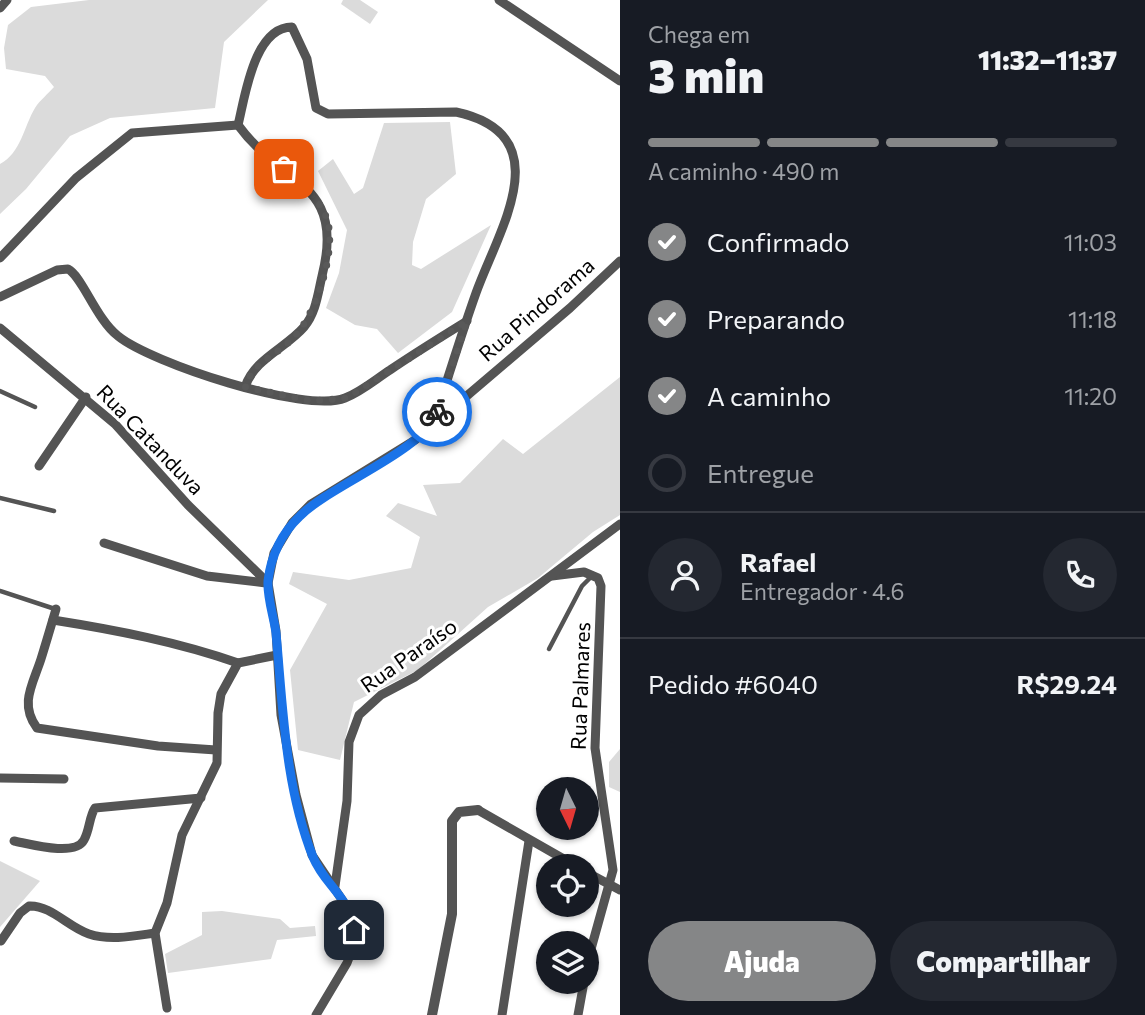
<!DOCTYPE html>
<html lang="pt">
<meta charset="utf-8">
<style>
body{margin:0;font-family:Commissioner,sans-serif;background:#242831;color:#f1f3f6;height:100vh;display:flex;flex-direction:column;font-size:26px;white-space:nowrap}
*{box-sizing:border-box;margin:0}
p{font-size:23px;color:#9ea1a6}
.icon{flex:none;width:38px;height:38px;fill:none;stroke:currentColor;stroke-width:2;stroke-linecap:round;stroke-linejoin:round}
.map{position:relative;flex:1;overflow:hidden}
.drawer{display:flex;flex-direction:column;background:#171b24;width:525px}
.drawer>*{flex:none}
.needle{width:46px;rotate:175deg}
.controls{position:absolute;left:536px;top:777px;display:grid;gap:14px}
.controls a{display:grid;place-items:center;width:63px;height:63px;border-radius:50%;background:#171b24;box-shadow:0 2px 5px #0004;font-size:35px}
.pin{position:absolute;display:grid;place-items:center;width:60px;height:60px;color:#fff;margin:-30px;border-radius:14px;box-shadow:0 4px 10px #0006}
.courier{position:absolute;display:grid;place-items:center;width:70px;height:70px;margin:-35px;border:5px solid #1a73e8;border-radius:50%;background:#fff;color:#222;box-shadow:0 2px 9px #0007}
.head em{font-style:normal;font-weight:800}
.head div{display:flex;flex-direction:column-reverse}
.head{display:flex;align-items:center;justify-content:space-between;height:119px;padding:0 28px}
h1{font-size:46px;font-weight:800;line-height:52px}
.bar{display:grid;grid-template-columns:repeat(4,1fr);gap:10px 7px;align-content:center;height:84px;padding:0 28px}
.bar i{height:9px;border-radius:5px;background:#363941}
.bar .selected{background:#858687}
.bar p{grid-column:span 4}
.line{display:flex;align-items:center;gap:18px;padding:0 28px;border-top:2px solid #363941}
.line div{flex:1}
.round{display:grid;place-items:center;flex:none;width:74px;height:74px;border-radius:37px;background:#242831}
ol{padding:0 28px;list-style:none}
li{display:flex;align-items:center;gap:21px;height:77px}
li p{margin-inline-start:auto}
li .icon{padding:7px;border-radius:50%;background:#858687;color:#fff;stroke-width:4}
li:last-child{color:#9ea1a6}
li i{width:38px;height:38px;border:4px solid #363941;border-radius:50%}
.button{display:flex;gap:14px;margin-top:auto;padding:14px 28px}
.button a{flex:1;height:80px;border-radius:42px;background:#858687;color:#fff;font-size:28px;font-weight:800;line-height:80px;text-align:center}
.button a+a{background:#242831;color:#f1f3f6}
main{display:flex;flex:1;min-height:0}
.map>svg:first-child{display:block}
.green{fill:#dbdbdb}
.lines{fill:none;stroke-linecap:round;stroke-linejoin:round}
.service{stroke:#545454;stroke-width:4.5}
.minor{stroke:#545454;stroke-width:9}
.tertiary{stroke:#545454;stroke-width:10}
.done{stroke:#595959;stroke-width:7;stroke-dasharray:0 12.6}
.route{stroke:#1a73e8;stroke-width:9}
.labels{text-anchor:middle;stroke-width:6;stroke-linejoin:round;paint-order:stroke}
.street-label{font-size:21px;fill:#000;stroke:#fff}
</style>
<main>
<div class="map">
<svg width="620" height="1015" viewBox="0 0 620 1015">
<rect width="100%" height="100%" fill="#fff"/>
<g class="green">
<path d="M 89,0 L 268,0 L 224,42 L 215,108 L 110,118 L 70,136 L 26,189 L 0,214 L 0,164 C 21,153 24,126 35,108 C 40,100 48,94 54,87 L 45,76 L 6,69 L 4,48 L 8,25 L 31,7 Z"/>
<path d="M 343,0 L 360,0 L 378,12 L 370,24 L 341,4 Z"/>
<path d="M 450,122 L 456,174 L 426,199 L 413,242 L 412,265 L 421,269 L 491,225 L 452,312 L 398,353 L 377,329 L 355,325 L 326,308 L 339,273 L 347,230 L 318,171 L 333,159 L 354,194 L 363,188 L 384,123 Z"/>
<path d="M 620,377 L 620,515 L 593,532 L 538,578 L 488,607 L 418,670 L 354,702 L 340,760 L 298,750 L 290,670 L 327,604 L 289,584 L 293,572 L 349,580 L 411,568 L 420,537 L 386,516 L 398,503 L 437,516 L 423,485 L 460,483 L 503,439 L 523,454 Z"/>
<path d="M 620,749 L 620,792 L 609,787 L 609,762 Z"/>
<path d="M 0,861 L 40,881 L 0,927 Z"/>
<path d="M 222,911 L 280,919 L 290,928 L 315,926 L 316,936 L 277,940 L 271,959 L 168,973 L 165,954 L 202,935 L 202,912 Z"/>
</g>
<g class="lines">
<g class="service">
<path d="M 0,391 L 35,407"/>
<path d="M 0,498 L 54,511"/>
<path d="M 0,591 L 55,609"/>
<path d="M 549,649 L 582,586 L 593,575"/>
</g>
<g class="minor">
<path d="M 499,0 L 620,81"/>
<path d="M 0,8 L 7,0"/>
<path d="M 238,125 C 245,97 254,27 292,27 L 307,59 L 316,108 L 328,114 L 456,112 C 562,135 498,231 476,293 C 461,335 448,378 434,421"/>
<path d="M 238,125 C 283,187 346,181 322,276 C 318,293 316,313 304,327 C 286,348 254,359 245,387"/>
<path d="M 0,258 L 76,178 L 132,133 L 238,125"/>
<path d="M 0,297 L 57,270 L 68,269 C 82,276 96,319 118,336 C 151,363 306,414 345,398 C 361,392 376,379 390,370 C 415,353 441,337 467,321"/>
<path d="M 0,328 L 115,424 L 188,505 L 268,583"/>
<path d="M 39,466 L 86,397"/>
<path d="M 104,543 L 207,576 L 266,583"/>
<path d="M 552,576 L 584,572 L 598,578 L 601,586 L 595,748 L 613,870 L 586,967"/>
<path d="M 56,609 C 51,626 46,643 41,659 C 33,684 19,704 37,728 L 158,746 L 216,750"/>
<path d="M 53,620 C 116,630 178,642 238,663"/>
<path d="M 0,778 L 64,779"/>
<path d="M 478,810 L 576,866"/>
<path d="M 14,841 C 30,844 75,857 84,840 C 90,829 89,817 95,808 L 201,798"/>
<path d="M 586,872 L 620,890"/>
<path d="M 335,886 L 347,801 L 349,742 L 359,715 L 381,695 L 415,677 L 620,524"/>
<path d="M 1,941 L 20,913 L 29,906 C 51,905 68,927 89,934 C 110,941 134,936 155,933"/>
<path d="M 167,1008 L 155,933 L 167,903 L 182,835 L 217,763 L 218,713 L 221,694 L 238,663 L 277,655"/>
<path d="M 316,1015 L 347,963 L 355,942 L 351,913 L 312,855 L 296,795 L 281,715 L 276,631 L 268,583 L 274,553 L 292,523 L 311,504 L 415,440 L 570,308 L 620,261"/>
<path d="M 502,1015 L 529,841"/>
<path d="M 578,1015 L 584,982"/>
</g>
<path class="tertiary" d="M 432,1015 L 452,914 L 452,821 L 459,812 L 478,810"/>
</g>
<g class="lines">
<path class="done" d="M 284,169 C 300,183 323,201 328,223 C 336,254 315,316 293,338 C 276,356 253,362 245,387 L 311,401 L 347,398 L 467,321 L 437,412"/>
<path class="route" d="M 354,930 C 348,894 325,886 313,857 C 285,787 283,708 276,633 C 274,617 267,598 268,581 C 271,556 282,533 300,516 C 332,484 424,451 437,412"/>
</g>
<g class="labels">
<g class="street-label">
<text transform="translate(537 310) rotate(-41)" y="7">Rua Pindorama</text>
<text transform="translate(150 440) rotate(46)" y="7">Rua Catanduva</text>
<text transform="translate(409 656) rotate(-35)" y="7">Rua Paraíso</text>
<text transform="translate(581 686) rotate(-88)" y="7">Rua Palmares</text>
</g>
</g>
</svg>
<div class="controls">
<a><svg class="needle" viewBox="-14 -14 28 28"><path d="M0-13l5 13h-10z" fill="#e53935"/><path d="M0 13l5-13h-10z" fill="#9ea1a6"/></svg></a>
<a><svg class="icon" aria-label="locate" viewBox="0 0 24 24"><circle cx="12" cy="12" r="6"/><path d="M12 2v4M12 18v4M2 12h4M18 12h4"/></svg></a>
<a><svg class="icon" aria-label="layers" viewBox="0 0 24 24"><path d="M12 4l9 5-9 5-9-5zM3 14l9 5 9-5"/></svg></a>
</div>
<div class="pin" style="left:284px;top:169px;background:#ea580c"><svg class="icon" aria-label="bag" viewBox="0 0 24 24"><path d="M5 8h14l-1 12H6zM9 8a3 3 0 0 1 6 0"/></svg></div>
<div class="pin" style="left:354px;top:930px;background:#1f2937"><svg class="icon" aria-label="home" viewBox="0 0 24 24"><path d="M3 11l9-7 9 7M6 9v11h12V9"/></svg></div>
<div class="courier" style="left:437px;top:412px"><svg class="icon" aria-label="bike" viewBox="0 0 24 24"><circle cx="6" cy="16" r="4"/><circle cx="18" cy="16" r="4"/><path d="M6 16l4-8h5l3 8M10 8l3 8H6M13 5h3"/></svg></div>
</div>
<section class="drawer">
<div class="head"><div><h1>3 min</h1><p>Chega em</p></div><em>11:32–11:37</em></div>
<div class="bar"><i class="selected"></i><i class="selected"></i><i class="selected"></i><i></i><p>A caminho · 490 m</p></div>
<ol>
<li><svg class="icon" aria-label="check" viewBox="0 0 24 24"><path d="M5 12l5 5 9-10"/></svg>Confirmado<p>11:03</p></li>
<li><svg class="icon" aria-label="check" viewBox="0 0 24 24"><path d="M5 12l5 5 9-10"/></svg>Preparando<p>11:18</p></li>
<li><svg class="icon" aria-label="check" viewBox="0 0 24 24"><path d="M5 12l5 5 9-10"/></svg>A caminho<p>11:20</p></li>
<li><i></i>Entregue</li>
</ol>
<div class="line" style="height:126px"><a class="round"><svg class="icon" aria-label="person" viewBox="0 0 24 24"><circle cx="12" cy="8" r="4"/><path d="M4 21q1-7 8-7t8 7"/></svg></a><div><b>Rafael</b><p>Entregador · 4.6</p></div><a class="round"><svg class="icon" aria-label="phone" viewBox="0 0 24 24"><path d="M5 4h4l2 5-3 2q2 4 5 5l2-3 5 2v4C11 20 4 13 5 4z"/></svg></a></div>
<div class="line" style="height:91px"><div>Pedido #6040</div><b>R$29.24</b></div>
<div class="button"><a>Ajuda</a><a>Compartilhar</a></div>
</section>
</main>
